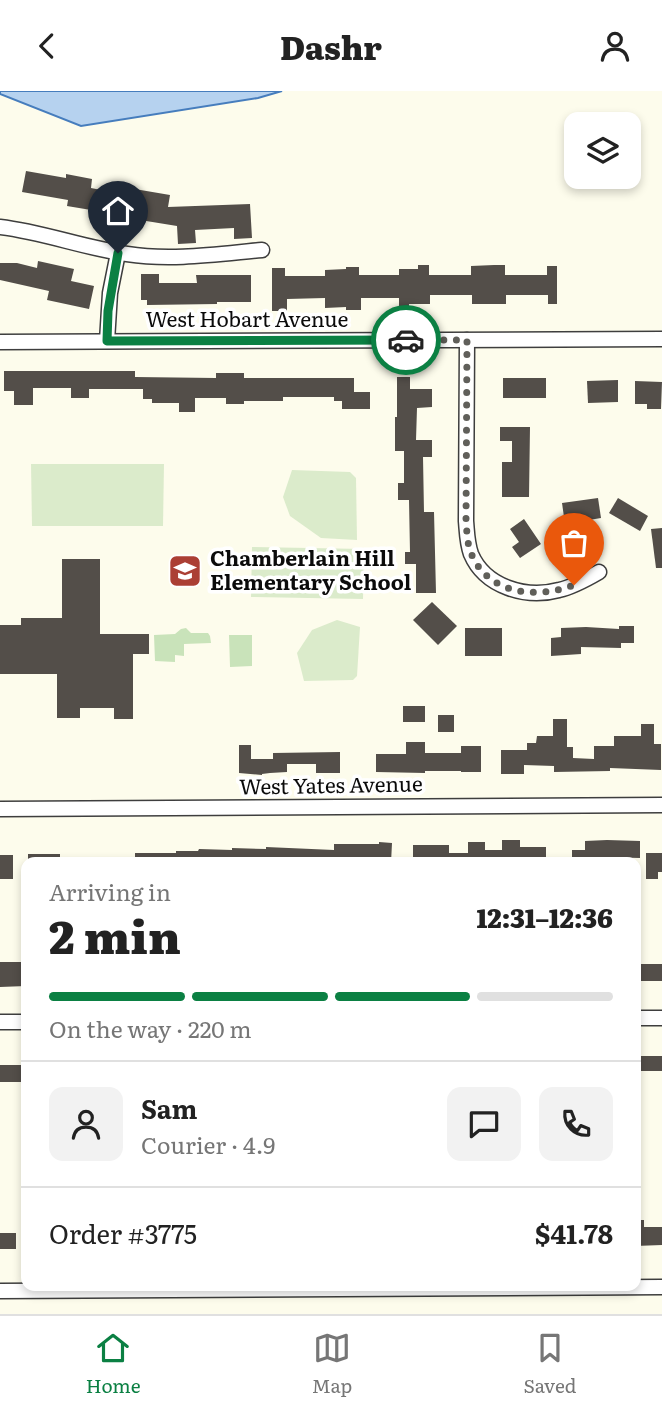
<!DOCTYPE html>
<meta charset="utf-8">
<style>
body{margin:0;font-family:Literata,serif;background:#f2f2f2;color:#222;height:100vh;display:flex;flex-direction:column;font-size:26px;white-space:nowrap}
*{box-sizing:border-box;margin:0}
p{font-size:23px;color:#767676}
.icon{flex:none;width:38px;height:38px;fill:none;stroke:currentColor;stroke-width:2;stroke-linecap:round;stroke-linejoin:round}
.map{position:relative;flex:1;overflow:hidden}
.details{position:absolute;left:21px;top:766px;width:620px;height:434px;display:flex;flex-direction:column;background:#fff;border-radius:14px;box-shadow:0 4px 10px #0003}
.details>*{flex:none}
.tools{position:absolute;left:564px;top:21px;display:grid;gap:14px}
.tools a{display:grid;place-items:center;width:77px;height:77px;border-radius:14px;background:#fff;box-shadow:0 4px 10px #0003;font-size:35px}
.pin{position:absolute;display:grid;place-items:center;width:60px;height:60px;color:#fff;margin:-72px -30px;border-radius:50% 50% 50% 0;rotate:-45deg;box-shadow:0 0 7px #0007}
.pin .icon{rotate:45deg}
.courier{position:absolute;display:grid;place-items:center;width:70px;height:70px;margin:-35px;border:5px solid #0b8043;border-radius:50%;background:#fff;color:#222;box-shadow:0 2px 9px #0007}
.overview em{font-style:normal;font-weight:800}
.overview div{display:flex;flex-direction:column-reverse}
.overview{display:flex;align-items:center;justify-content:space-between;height:119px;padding:0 28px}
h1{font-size:46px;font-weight:800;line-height:52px}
.bar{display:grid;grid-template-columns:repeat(4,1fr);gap:10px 7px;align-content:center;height:84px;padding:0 28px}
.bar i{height:9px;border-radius:5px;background:#e0e0e0}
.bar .active{background:#0b8043}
.bar p{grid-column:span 4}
.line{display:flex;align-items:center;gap:18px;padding:0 28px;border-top:2px solid #e0e0e0}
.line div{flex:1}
.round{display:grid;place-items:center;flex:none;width:74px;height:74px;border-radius:14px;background:#f2f2f2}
header{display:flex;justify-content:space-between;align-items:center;height:91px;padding:0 28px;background:#fff;font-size:32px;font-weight:800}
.tab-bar{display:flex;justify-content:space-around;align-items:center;height:98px;border-top:2px solid #e0e0e0;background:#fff;font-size:19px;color:#767676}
.tab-bar a{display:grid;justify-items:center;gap:4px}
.tab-bar .active{color:#0b8043}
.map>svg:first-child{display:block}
.green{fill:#c9e3ba}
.pitch{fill:#dbebcb}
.water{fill:#b6d2ef;stroke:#467dbd;stroke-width:2}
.building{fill:#534e49}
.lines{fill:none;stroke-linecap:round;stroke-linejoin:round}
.minor-casing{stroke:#3e3e3e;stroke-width:17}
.minor{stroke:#fff;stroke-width:14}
.done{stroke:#605f5a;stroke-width:7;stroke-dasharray:0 12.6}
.route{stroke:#0b8043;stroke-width:9}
.labels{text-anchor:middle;stroke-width:7;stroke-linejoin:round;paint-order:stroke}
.street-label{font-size:21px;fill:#0b0b0b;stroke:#fff}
.poi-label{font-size:21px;font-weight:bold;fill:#0b0b0b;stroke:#fff;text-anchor:start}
</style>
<header><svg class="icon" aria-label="back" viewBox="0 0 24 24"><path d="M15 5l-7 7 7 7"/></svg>Dashr<svg class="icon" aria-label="person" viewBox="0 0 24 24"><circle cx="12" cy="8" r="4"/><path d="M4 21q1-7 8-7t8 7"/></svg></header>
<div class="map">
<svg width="662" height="1223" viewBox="0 0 662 1223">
<rect width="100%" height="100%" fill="#fdfcec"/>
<g class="green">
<path d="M 186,537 L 191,542 L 208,542 L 210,545 L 211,552 L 184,553 L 184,565 L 175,564 L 175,571 L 155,570 L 154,544 L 175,543 L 181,538 Z"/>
<path d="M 229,544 L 252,544 L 252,575 L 230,576 Z"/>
</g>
<g class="pitch">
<path d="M 31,373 L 164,373 L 163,435 L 32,435 Z"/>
<path d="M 292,379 L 350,381 L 356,387 L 357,449 L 321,447 L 290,425 L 283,406 Z"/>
<path d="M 252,456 L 364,458 L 363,508 L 251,506 Z"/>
<path d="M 337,529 L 360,536 L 357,585 L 353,589 L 304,590 L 297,562 L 312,539 Z"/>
</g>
<path class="water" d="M 0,0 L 282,0 L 258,7 L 81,35 L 0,3 Z"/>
<g class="building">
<path d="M 26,80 L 66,87 L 66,83 L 92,88 L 91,97 L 116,102 L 117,95 L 170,104 L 168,116 L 250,113 L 252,147 L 234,148 L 234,137 L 195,139 L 196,152 L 178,153 L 177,135 L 97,122 L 97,120 L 67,115 L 68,109 L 22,101 Z"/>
<path d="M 38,170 L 74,178 L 71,190 L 94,195 L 89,218 L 47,209 L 49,200 L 0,189 L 0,172 L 17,172 L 37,177 Z"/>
<path d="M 418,174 L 429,174 L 429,184 L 471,184 L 471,175 L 494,174 L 505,174 L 505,184 L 547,184 L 547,175 L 557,175 L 557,213 L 548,213 L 548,204 L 506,204 L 506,213 L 472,213 L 472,204 L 430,204 L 430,213 L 409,213 L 409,216 L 399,216 L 399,207 L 361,207 L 361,219 L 346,219 L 346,216 L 325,217 L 325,207 L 287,208 L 287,220 L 272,220 L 272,177 L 285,177 L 285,185 L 325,185 L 325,179 L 346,178 L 346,176 L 359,176 L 359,184 L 399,184 L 399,178 L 418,178 Z"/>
<path d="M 141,183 L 159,183 L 159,192 L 197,192 L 196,184 L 251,184 L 251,211 L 217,211 L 217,213 L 147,214 L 147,209 L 141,209 Z"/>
<path d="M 4,280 L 135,280 L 135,286 L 216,287 L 216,282 L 244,282 L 244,287 L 354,287 L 354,301 L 370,301 L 370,318 L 342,318 L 342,310 L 334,310 L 334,306 L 283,306 L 283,310 L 244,310 L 244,313 L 226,313 L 226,307 L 195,307 L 195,321 L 179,321 L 179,312 L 152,312 L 152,308 L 143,308 L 143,298 L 89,298 L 89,307 L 71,307 L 71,297 L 33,297 L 33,314 L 14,314 L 14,300 L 4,300 Z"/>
<path d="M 397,286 L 410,286 L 410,298 L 432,298 L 432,316 L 417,317 L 416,349 L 432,349 L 432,366 L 423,366 L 424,421 L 434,421 L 436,502 L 416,502 L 416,473 L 405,473 L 405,461 L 410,461 L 409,409 L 398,409 L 398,392 L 404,392 L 404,360 L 395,360 L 395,326 L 397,326 Z"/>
<rect x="503" y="287" width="43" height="20"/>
<path d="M 618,289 L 618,311 L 588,312 L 587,290 Z"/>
<path d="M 635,290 L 662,291 L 661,318 L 647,318 L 647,313 L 635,313 Z"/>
<path d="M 500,336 L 530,336 L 529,406 L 502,406 L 502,371 L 512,371 L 512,350 L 500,350 Z"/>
<path d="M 598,407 L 601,427 L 565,433 L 562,412 Z"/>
<path d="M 618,407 L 648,425 L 640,440 L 609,422 Z"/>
<path d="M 524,428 L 541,453 L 520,467 L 512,456 L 519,451 L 510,438 Z"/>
<path d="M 662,437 L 662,477 L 656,477 L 651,438 Z"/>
<path d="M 62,468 L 100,468 L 100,543 L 149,543 L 149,563 L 133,563 L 133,628 L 114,628 L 114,617 L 80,617 L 80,627 L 57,627 L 57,583 L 0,583 L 0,534 L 21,534 L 21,527 L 62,527 Z"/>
<path d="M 432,511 L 457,535 L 438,554 L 413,529 Z"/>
<path d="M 619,535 L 634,535 L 634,552 L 621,552 L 621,557 L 581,556 L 581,563 L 551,565 L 551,547 L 561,546 L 561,537 L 586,536 L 619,538 Z"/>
<rect x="465" y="537" width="37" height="28"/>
<rect x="403" y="615" width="22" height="16"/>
<rect x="438" y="624" width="16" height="17"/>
<path d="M 553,628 L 567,628 L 567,656 L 573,656 L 573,667 L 594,668 L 594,655 L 614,655 L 614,645 L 641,645 L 641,633 L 654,633 L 654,653 L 661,653 L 661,679 L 610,677 L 610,680 L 554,681 L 554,675 L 524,674 L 524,683 L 501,683 L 501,659 L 527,659 L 527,652 L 536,652 L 537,645 L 553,645 Z"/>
<path d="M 406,651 L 425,651 L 425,662 L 461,662 L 461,655 L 481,655 L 481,681 L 461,681 L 461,680 L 425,680 L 425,682 L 376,681 L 376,663 L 406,663 Z"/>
<path d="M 239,654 L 251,654 L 251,668 L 273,668 L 273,662 L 340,661 L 340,682 L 316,682 L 316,673 L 287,673 L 287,681 L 270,682 L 262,683 L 262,684 L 239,682 Z"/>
<path d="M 502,749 L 520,749 L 520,756 L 546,756 L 546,772 L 413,772 L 413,754 L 449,754 L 449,762 L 468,762 L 468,751 L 485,751 L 485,759 L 502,759 Z"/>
<path d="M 607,749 L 640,750 L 640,767 L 603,766 L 603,772 L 572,772 L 572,759 L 585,759 L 585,750 Z"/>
<path d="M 379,751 L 392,752 L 391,772 L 266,772 L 247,770 L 247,772 L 135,772 L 135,762 L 176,762 L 176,760 L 198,760 L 199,758 L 232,759 L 232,757 L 266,758 L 266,756 L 334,759 L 334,753 L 379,753 Z"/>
<path d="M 646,762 L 662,762 L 662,781 L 658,781 L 658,788 L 646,788 Z"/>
<rect x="28" y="763" width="32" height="9"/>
<rect x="0" y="764" width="13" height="24"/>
<path d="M 0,871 L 26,871 L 26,895 L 0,896 Z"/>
<rect x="635" y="873" width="27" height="17"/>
<rect x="635" y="965" width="27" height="15"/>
<rect x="0" y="974" width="26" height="17"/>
<path d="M 635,1129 L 644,1129 L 644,1136 L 662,1136 L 662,1154 L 635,1155 Z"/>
<rect x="0" y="1142" width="16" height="16"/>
</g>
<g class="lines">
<defs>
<g id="minor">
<path d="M 0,136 C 43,141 84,157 127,163 C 171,170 218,163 262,159"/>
<path d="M 467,249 L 466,430 C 467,441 467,452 471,463 C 485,496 526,508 559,499 C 573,496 587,488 599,481"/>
<path d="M 107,250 L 110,202 L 118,162"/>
<path d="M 0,251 L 662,248"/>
<path d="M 0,718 L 662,714"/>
<path d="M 635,927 L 662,927"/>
<path d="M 0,931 L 26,931"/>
<path d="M 0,1200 L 662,1196"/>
</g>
</defs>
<use href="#minor" class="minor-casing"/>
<use href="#minor" class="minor"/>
</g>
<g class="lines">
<path class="done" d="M 406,249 L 467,249 L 466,430 C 467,441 467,452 471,462 C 488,504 537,508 574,494"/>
<path class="route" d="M 118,162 L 108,220 L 107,250 L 406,249"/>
</g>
<defs>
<symbol id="school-square" viewBox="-11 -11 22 22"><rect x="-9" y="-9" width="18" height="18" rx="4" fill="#ab3f34" stroke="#fff"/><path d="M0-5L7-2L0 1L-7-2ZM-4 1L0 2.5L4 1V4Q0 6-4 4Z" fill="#fff"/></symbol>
</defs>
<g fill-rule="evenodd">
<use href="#school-square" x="166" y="461" width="38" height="38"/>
</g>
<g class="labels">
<g class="street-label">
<text x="247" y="236">West Hobart Avenue</text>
<text transform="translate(331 695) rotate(-1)" y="7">West Yates Avenue</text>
</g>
<g class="poi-label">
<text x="210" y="475">Chamberlain Hill<tspan x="210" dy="24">Elementary School</tspan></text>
</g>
</g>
</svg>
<div class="tools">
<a><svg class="icon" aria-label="layers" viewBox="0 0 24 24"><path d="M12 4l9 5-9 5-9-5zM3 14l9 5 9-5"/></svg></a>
</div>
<div class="pin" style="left:574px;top:494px;background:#ea580c"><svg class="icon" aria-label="bag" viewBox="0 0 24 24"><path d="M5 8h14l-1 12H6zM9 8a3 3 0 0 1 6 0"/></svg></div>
<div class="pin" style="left:118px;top:162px;background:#1f2937"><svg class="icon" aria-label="home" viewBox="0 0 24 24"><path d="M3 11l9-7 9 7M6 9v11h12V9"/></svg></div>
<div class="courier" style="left:406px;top:249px"><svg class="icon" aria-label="car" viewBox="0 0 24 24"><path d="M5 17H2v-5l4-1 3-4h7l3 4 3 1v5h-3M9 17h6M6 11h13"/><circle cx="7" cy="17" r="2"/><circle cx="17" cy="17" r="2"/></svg></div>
<section class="details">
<div class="overview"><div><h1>2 min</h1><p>Arriving in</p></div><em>12:31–12:36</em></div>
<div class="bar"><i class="active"></i><i class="active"></i><i class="active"></i><i></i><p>On the way · 220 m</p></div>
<div class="line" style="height:126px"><a class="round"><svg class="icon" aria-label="person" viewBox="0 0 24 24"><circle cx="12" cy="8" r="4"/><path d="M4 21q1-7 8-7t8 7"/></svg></a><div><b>Sam</b><p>Courier · 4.9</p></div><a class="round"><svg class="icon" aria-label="chat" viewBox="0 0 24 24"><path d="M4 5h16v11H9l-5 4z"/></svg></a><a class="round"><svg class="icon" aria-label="phone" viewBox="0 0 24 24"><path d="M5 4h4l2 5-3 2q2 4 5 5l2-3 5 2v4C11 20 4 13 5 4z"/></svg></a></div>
<div class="line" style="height:91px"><div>Order #3775</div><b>$41.78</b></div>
</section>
</div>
<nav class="tab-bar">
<a class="active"><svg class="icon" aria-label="home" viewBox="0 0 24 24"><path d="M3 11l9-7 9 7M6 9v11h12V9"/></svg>Home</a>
<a><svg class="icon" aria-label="map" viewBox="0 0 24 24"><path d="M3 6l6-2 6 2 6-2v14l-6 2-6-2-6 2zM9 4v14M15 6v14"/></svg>Map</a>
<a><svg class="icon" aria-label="saved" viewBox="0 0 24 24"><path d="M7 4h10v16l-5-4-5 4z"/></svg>Saved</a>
</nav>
